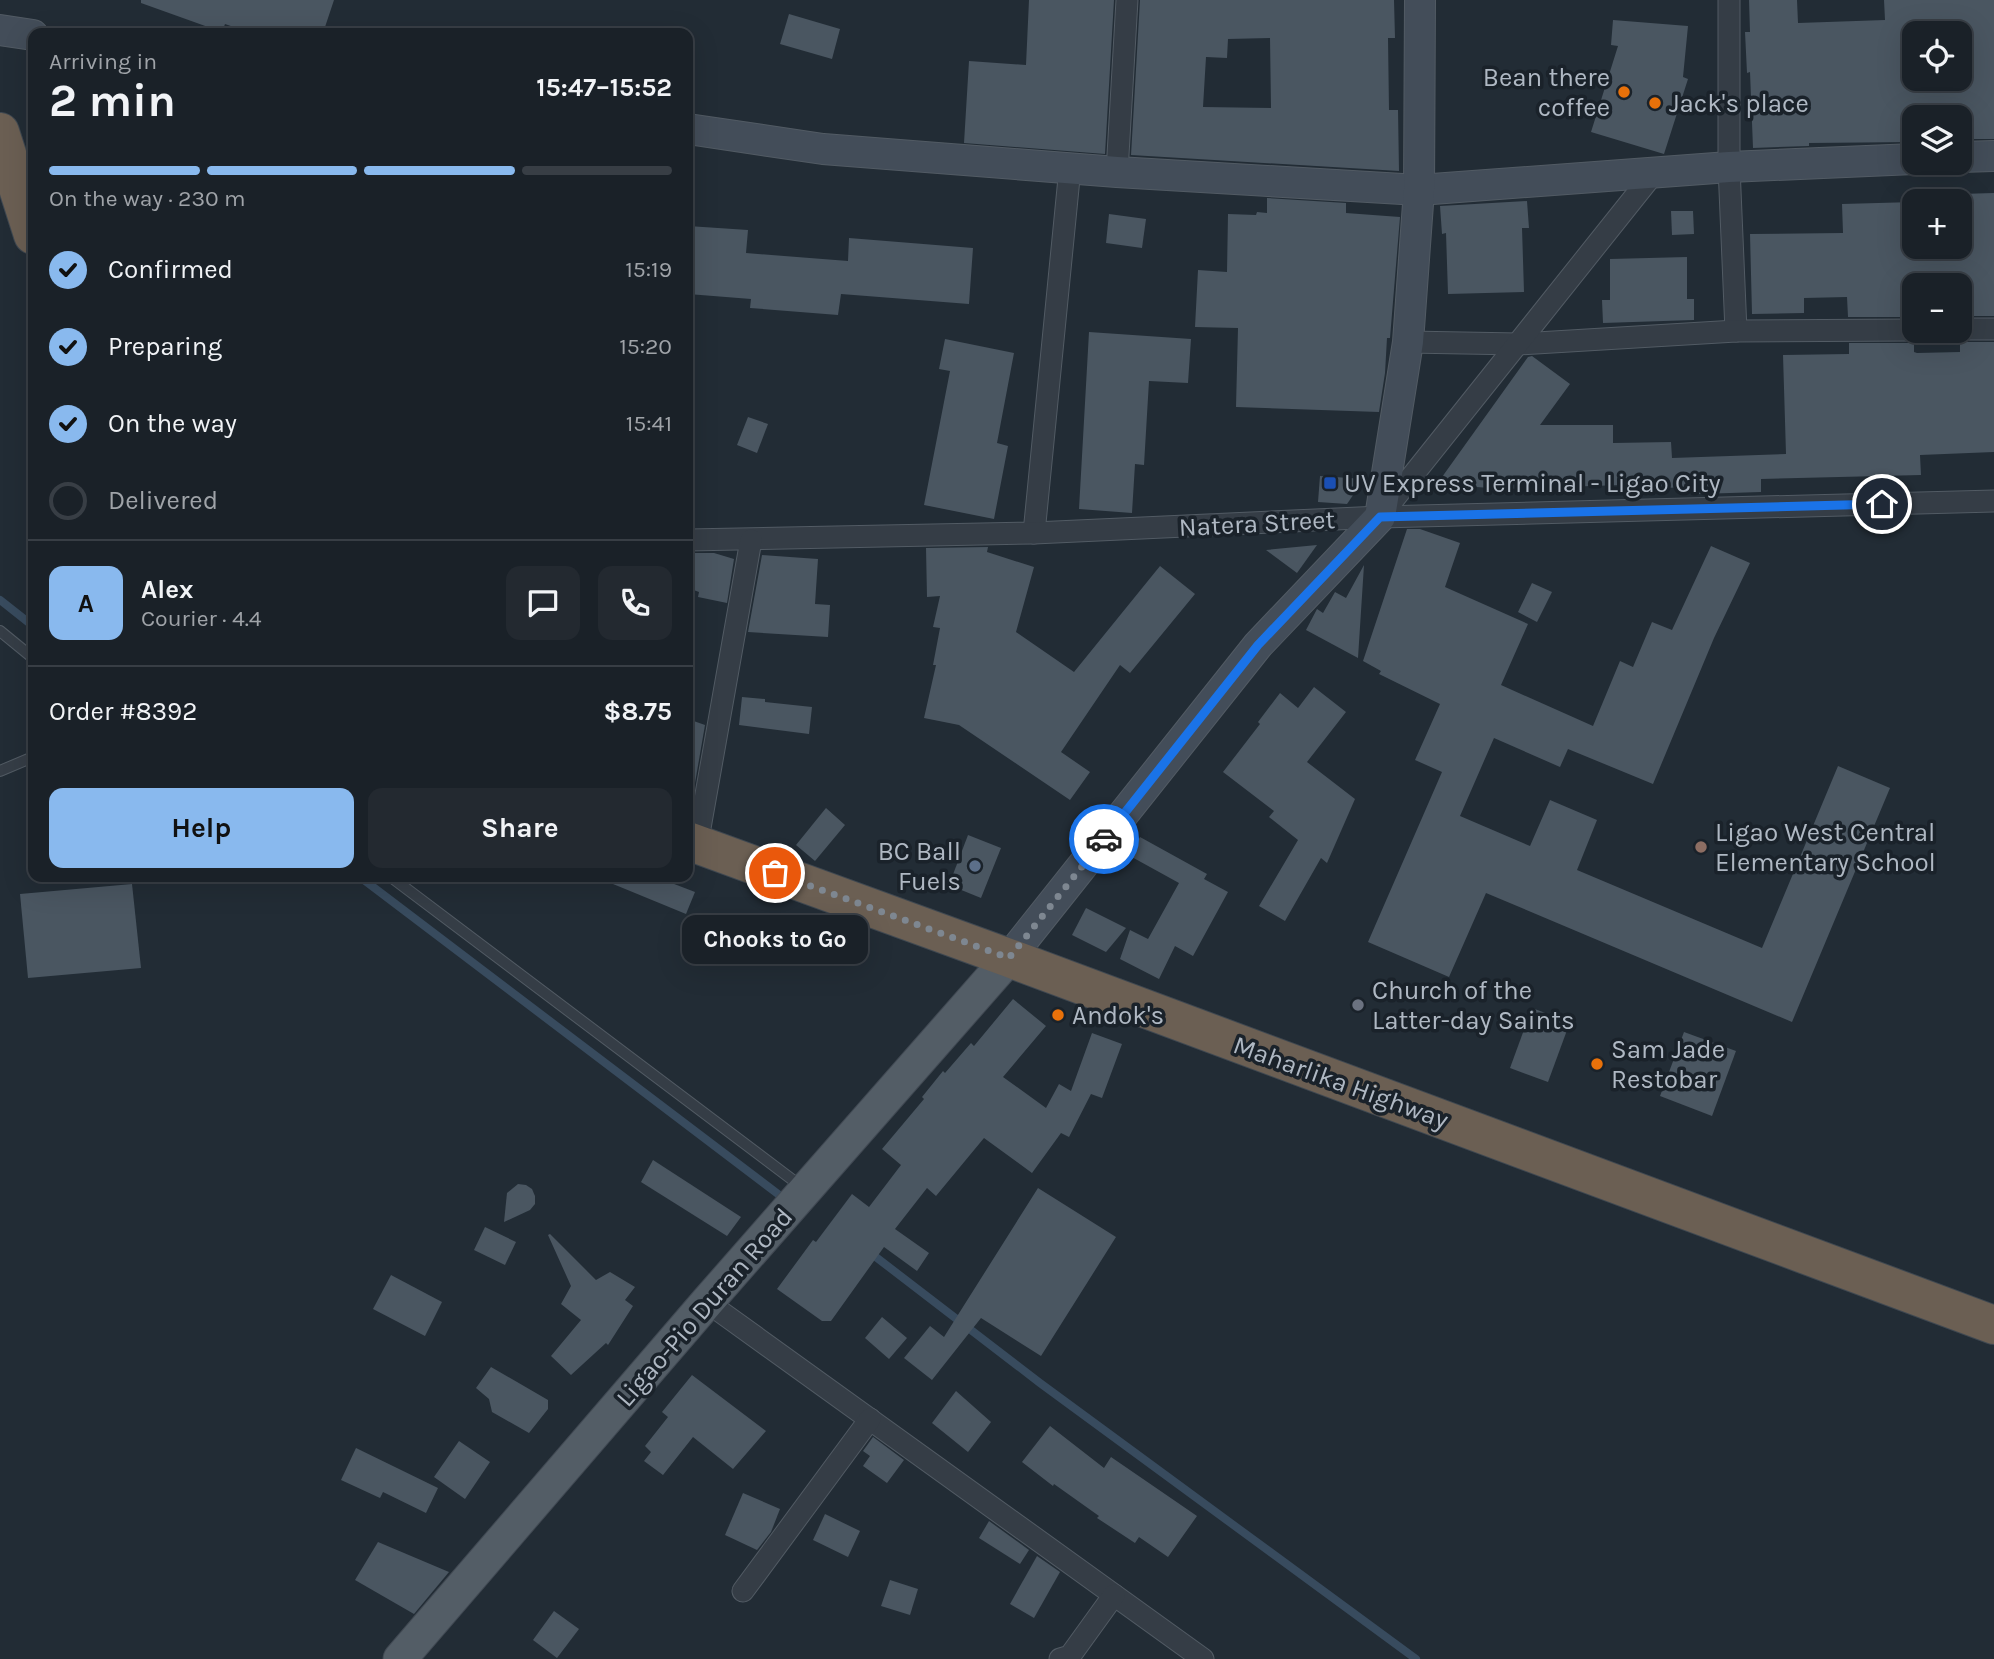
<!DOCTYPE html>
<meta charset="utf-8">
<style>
body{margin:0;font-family:Karla,sans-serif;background:#232930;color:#f1f3f6;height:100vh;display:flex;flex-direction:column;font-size:26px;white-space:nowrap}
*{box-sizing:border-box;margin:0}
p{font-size:23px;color:#9fa3a8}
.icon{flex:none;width:38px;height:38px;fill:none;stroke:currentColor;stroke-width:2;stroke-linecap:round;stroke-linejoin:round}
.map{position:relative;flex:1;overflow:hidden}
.details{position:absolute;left:28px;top:28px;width:665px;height:854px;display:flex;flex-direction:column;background:#1a2128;border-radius:14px;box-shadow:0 7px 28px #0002,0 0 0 2px #383e45}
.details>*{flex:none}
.tools{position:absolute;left:1902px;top:21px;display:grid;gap:14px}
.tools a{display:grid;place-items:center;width:70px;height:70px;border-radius:14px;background:#1a2128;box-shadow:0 7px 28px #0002,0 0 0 2px #383e45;font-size:35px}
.pin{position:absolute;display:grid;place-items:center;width:60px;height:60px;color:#fff;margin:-30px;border:4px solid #fff;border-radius:50%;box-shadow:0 2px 7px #0007}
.courier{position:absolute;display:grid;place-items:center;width:70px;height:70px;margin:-35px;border:5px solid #1a73e8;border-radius:50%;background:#fff;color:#222;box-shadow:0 2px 9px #0007}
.bubble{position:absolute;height:49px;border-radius:14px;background:#1a2128;box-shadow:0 7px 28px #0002,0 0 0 2px #383e45;font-size:23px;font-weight:700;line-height:49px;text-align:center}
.summary em{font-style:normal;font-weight:700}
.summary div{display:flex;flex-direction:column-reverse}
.summary{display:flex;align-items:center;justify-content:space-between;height:119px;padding:0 21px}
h1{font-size:46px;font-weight:700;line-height:52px}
.bar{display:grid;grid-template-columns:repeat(4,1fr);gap:10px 7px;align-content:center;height:84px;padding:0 21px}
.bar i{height:9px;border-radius:5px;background:#383e45}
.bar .selected{background:#89b9ee}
.bar p{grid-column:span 4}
.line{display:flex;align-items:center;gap:18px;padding:0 21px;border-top:2px solid #383e45}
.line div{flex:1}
.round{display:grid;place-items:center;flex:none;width:74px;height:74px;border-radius:14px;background:#232930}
ol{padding:0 21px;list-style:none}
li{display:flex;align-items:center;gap:21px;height:77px}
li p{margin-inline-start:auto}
li .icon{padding:7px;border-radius:50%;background:#89b9ee;color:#111;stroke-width:4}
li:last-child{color:#9fa3a8}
li i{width:38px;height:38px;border:4px solid #383e45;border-radius:50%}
.cta{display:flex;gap:14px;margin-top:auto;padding:14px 21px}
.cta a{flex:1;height:80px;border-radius:14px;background:#89b9ee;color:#111;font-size:28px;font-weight:700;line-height:80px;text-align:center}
.cta a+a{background:#232930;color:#f1f3f6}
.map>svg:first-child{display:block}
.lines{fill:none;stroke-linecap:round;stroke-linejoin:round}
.stream{stroke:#384b5e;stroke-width:8}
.building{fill:#4a5661;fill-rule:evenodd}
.lane-casing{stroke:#525b64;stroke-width:12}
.street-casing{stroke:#525b64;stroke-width:23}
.secondary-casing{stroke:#525b64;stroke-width:32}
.primary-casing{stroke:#414953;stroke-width:35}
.highway-casing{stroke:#3f4851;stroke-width:40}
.lane{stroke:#353d46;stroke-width:10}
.street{stroke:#353d46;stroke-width:21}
.secondary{stroke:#434d59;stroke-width:30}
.primary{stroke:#535d66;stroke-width:33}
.highway{stroke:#6b5f53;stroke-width:38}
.done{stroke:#7e8791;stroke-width:7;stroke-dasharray:0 12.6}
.route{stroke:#1a73e8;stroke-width:9}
.food-dot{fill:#e8710a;stroke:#1a222a;stroke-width:2.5}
.transit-dot{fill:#1a4fb4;stroke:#1a222a;stroke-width:2.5}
.education-dot{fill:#8d6e63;stroke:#1a222a;stroke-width:2.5}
.service-dot{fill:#5c6f8a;stroke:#1a222a;stroke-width:2.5}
.worship-dot{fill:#6b7280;stroke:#1a222a;stroke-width:2.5}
.labels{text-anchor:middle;stroke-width:7;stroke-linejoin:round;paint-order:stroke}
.poi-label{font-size:26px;fill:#afb8c3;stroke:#1a222a;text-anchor:start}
.street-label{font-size:26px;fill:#afb8c3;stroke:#1a222a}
</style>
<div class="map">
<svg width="1994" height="1659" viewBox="0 0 1994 1659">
<rect width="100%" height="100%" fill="#222c35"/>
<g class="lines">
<g class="stream">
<path d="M 0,600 L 33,626"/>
<path d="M 360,877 L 778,1194"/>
<path d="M 868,1251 L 1040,1383 L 1416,1659"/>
</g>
</g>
<g class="building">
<path d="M 141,0 L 334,0 L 323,33 L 251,33 L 225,24 L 222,32 L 141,3 Z"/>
<path d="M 1029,0 L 1114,0 L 1105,154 L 964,143 L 969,61 L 1026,65 Z"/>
<path d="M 1140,0 L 1394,0 L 1395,38 L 1388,38 L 1389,110 L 1398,110 L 1399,171 L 1131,155 ZM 1270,38 L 1271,108 L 1203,107 L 1206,57 L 1227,58 L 1228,39 Z"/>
<path d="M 1749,0 L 1797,0 L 1798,23 L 1885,20 L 1884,0 L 1994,0 L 1994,139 L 1960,139 L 1960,117 L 1914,117 L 1914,142 L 1809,143 L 1809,146 L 1753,148 L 1750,72 L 1747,73 L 1745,32 L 1750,32 ZM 1914,33 L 1960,33 L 1960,79 L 1914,79 Z"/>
<path d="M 789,14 L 840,29 L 832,59 L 780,44 Z"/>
<path d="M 1613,20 L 1688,26 L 1683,77 L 1688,79 L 1664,154 L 1591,132 L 1618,46 L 1611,45 Z"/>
<path d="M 1994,193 L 1994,316 L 1960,316 L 1960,285 L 1914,285 L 1914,317 L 1848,317 L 1847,297 L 1804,298 L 1804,313 L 1752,314 L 1750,234 L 1843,233 L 1842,204 L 1914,202 L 1914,247 L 1960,247 L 1960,194 Z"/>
<path d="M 1267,198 L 1346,203 L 1346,213 L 1400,217 L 1390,338 L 1387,338 L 1385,373 L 1379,412 L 1236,407 L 1238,328 L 1195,327 L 1198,270 L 1227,272 L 1228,214 L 1256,215 L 1257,212 L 1267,213 Z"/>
<path d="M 1527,201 L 1529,228 L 1522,228 L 1524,292 L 1448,294 L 1446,233 L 1442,234 L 1440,206 Z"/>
<path d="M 1671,211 L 1693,211 L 1694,234 L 1672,235 Z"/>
<path d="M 1109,214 L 1146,219 L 1142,248 L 1106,243 Z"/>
<path d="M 688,226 L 748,230 L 746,253 L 848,261 L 849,238 L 973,248 L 969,304 L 841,294 L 838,315 L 750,308 L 751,299 L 688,294 Z"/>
<path d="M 1687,257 L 1687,299 L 1694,299 L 1694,320 L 1603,323 L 1602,300 L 1610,300 L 1610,259 Z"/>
<path d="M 1089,332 L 1191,339 L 1188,383 L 1149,381 L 1144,465 L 1135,464 L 1132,513 L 1079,509 Z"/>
<path d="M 945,339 L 1014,353 L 997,443 L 1008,446 L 994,519 L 924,505 L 950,371 L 939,369 Z"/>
<path d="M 1960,342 L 1994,342 L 1994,452 L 1920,455 L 1921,475 L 1761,479 L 1761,492 L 1699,494 L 1698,487 L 1623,489 L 1622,485 L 1503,489 L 1437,484 L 1528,357 L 1532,356 L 1570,384 L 1540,425 L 1613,425 L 1613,443 L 1671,442 L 1672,458 L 1786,454 L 1783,355 L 1849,354 L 1849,343 L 1914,343 L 1914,352 L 1917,353 L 1960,352 Z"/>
<path d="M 748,417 L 768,424 L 757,453 L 737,445 Z"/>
<path d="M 1320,476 L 1364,479 L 1347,504 L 1318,502 Z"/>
<path d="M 1407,529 L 1420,529 L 1460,543 L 1445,587 L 1528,624 L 1501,685 L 1593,726 L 1620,661 L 1633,667 L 1652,622 L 1672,630 L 1711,546 L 1750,563 L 1714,638 L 1653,784 L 1568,749 L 1560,767 L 1494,738 L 1460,816 L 1530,846 L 1550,800 L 1597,820 L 1577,870 L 1762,948 L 1838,766 L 1890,788 L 1792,1022 L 1486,893 L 1449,977 L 1368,942 L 1442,772 L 1415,760 L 1440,704 L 1379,674 L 1381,671 L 1363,661 Z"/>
<path d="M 1317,545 L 1297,573 L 1266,550 Z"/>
<path d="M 988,547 L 987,552 L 1034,567 L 1016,632 L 1074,672 L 1160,566 L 1195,594 L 1130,673 L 1120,665 L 1061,752 L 1090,772 L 1070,800 L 959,725 L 924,718 L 936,665 L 933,665 L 940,628 L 933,627 L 940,596 L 927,597 L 926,548 Z"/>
<path d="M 688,553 L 714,553 L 734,559 L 727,603 L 698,597 L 699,592 L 688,588 Z"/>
<path d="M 762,555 L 818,559 L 815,604 L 830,605 L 828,637 L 748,632 Z"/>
<path d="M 1364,565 L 1358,658 L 1306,630 L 1317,609 L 1323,613 L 1335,592 L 1346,598 Z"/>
<path d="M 1532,583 L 1552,592 L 1537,622 L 1518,612 Z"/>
<path d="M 1314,687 L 1346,712 L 1307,762 L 1355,799 L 1327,863 L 1321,858 L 1285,921 L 1259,906 L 1298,840 L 1269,817 L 1274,811 L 1223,772 L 1260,724 L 1258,722 L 1280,693 L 1298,708 Z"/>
<path d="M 742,697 L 765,699 L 765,702 L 812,707 L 809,734 L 739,725 Z"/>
<path d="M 688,719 L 705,725 L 695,783 L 689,797 Z"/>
<path d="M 826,808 L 845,825 L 815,861 L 796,845 Z"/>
<path d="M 968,835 L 1001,848 L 981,898 L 949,885 Z"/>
<path d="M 1140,837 L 1207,874 L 1204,879 L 1228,892 L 1193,956 L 1175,946 L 1159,979 L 1120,959 L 1130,930 L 1148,939 L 1179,883 L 1130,856 Z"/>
<path d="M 596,877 L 656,877 L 695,892 L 686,914 Z"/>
<path d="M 132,884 L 141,968 L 28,978 L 20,894 Z"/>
<path d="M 1086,908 L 1126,928 L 1106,952 L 1072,935 Z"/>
<path d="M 1013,999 L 1046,1026 L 1003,1077 L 1046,1108 L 1059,1084 L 1071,1091 L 1092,1033 L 1122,1044 L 1102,1098 L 1091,1094 L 1069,1137 L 1061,1133 L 1032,1173 L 984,1138 L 936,1196 L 927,1188 L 895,1229 L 929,1253 L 917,1271 L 884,1247 L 831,1321 L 822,1321 L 777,1289 L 813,1240 L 816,1242 L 852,1194 L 869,1207 L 901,1165 L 882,1149 L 924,1099 L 922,1097 L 943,1071 L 945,1073 L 971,1043 L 974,1046 Z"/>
<path d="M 1532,1008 L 1570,1022 L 1548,1082 L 1510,1068 Z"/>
<path d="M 1684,1032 L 1736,1051 L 1712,1116 L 1660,1096 Z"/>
<path d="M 653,1160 L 741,1217 L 727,1236 L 641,1182 Z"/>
<path d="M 518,1184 L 526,1185 L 532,1189 L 535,1196 L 535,1204 L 530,1210 L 504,1222 L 507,1193 Z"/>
<path d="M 1038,1188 L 1116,1237 L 1041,1356 L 981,1318 L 932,1380 L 904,1358 L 930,1326 L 944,1337 Z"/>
<path d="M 485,1227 L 516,1242 L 505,1265 L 474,1250 Z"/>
<path d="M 550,1234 L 596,1280 L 610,1272 L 635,1287 L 625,1300 L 633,1306 L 608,1345 L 606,1343 L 571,1375 L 551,1356 L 581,1320 L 561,1304 L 571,1286 L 548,1235 Z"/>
<path d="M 391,1275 L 442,1302 L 425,1336 L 373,1309 Z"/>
<path d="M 882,1317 L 907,1338 L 889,1359 L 865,1338 Z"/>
<path d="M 491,1367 L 548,1400 L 548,1409 L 529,1433 L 492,1412 L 489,1399 L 476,1388 Z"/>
<path d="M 692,1375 L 766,1431 L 733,1469 L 693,1437 L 663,1475 L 644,1461 L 651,1452 L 645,1446 L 668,1417 L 662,1412 Z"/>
<path d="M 956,1391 L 991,1422 L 968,1452 L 932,1423 Z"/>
<path d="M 1050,1426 L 1104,1468 L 1111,1457 L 1197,1516 L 1168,1557 L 1139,1537 L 1135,1543 L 1097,1518 L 1099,1516 L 1054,1484 L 1053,1486 L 1022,1462 Z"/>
<path d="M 873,1437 L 904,1460 L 887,1483 L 863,1466 L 870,1456 L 863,1451 Z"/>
<path d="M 459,1441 L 490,1462 L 465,1499 L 434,1477 Z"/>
<path d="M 356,1448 L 438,1488 L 426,1513 L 383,1492 L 380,1498 L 341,1480 Z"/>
<path d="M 743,1493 L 780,1509 L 771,1532 L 757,1550 L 725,1535 Z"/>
<path d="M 825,1514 L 860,1531 L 848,1557 L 813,1540 Z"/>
<path d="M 989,1521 L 1029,1550 L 1020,1564 L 979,1538 Z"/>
<path d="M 378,1542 L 449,1572 L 414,1614 L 355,1580 Z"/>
<path d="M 1037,1556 L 1060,1572 L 1034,1618 L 1010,1604 Z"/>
<path d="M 890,1580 L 918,1589 L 910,1615 L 881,1606 Z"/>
<path d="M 554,1611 L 579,1629 L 557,1658 L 533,1640 Z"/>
</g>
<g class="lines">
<defs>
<g id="lane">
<path d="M 0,631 L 33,658"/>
<path d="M 0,771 L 33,757"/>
<path d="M 391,877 L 802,1187"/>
</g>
<g id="street">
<path d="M 1729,0 L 1729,167 L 1736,331"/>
<path d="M 1117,172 L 1127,0"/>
<path d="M 1960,329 L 1994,329"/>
<path d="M 1408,342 L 1519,344 L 1736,331 L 1914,330"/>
<path d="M 1381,515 L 1653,174"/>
<path d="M 1034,533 L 1070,168"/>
<path d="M 688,540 L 1034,533 L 1380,517 L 1994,501"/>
<path d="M 697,845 L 751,540"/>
<path d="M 707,1302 L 1203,1659"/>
<path d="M 743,1591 L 870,1419"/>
<path d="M 1060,1659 L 1070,1656 L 1114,1595"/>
</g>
<g id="secondary">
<path d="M 0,30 L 33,35"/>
<path d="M 688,129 L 823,149 L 1117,172 L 1419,190 L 1729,167 L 1914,159"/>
<path d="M 1960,157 L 1994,156"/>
<path d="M 1009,958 L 1258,645 L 1380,517 L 1408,342 L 1419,190 L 1420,0"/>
</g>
<path id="primary" d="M 400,1659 L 707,1302 L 1009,958"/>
<g id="highway">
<path d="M 0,132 L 33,235"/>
<path d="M 688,841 L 1009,958 L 1994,1325"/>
</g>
</defs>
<use href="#lane" class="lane-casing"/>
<use href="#street" class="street-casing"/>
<use href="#secondary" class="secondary-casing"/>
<use href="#primary" class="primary-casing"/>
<use href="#highway" class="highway-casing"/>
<use href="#lane" class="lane"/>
<use href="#street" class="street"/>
<use href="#secondary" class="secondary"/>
<use href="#primary" class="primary"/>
<use href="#highway" class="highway"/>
</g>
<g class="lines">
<path class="done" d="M 775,873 L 1009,958 L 1104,839"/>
<path class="route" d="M 1104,839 L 1258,645 L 1380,517 L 1882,504"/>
</g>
<g class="food-dot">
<circle cx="1624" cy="92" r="7"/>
<circle cx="1655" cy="103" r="7"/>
<circle cx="1058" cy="1015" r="7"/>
<circle cx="1597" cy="1064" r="7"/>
</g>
<rect class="transit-dot" x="1323" y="476" width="14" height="14" rx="3.5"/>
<circle class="education-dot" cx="1701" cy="847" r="7"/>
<circle class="service-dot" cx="975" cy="866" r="7"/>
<circle class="worship-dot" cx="1358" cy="1005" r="7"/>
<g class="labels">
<g class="poi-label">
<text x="1610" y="86" text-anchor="end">Bean there<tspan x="1610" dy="30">coffee</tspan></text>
<text x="1669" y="112">Jack's place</text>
<text x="1344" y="492">UV Express Terminal - Ligao City</text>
<text x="1715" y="841">Ligao West Central<tspan x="1715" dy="30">Elementary School</tspan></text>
<text x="961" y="860" text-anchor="end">BC Ball<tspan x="961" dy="30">Fuels</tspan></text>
<text x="1372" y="999">Church of the<tspan x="1372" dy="30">Latter-day Saints</tspan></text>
<text x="1072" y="1024">Andok's</text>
<text x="1611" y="1058">Sam Jade<tspan x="1611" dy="30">Restobar</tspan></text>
</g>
<g class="street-label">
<text transform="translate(1257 523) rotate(-3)" y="9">Natera Street</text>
<text transform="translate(1341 1082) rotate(20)" y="9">Maharlika Highway</text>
<text transform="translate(704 1307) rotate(-49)" y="9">Ligao-Pio Duran Road</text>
</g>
</g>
</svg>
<div class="tools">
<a><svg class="icon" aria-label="locate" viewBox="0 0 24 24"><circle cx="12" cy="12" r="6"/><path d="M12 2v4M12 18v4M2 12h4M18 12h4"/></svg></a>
<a><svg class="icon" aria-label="layers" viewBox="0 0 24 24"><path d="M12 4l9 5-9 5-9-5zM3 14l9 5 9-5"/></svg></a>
<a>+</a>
<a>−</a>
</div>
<div class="pin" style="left:775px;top:873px;background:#ea580c"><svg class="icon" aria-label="bag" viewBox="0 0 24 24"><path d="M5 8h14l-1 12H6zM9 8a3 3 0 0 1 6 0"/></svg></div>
<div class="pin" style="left:1882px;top:504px;background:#1f2937"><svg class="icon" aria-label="home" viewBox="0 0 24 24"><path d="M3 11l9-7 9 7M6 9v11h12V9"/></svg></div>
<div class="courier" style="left:1104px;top:839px"><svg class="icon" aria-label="car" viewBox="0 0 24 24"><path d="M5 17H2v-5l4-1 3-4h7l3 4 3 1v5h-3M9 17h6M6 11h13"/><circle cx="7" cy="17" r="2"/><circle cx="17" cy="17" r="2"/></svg></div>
<div class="bubble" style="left:682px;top:915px;width:186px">Chooks to Go</div>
<section class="details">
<div class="summary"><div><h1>2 min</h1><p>Arriving in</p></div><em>15:47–15:52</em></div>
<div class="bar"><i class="selected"></i><i class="selected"></i><i class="selected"></i><i></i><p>On the way · 230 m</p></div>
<ol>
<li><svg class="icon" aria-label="check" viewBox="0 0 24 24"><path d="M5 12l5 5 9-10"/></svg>Confirmed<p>15:19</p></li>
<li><svg class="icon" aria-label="check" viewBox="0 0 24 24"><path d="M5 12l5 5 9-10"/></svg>Preparing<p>15:20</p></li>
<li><svg class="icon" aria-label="check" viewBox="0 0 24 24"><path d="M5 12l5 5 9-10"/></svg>On the way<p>15:41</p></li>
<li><i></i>Delivered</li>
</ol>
<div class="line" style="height:126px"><b class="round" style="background:#89b9ee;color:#111">A</b><div><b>Alex</b><p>Courier · 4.4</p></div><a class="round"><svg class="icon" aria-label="chat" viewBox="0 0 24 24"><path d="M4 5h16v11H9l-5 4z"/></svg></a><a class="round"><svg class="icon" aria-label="phone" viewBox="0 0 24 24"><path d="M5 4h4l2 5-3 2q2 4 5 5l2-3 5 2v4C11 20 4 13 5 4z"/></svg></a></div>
<div class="line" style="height:91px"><div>Order #8392</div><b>$8.75</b></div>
<div class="cta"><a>Help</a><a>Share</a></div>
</section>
</div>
